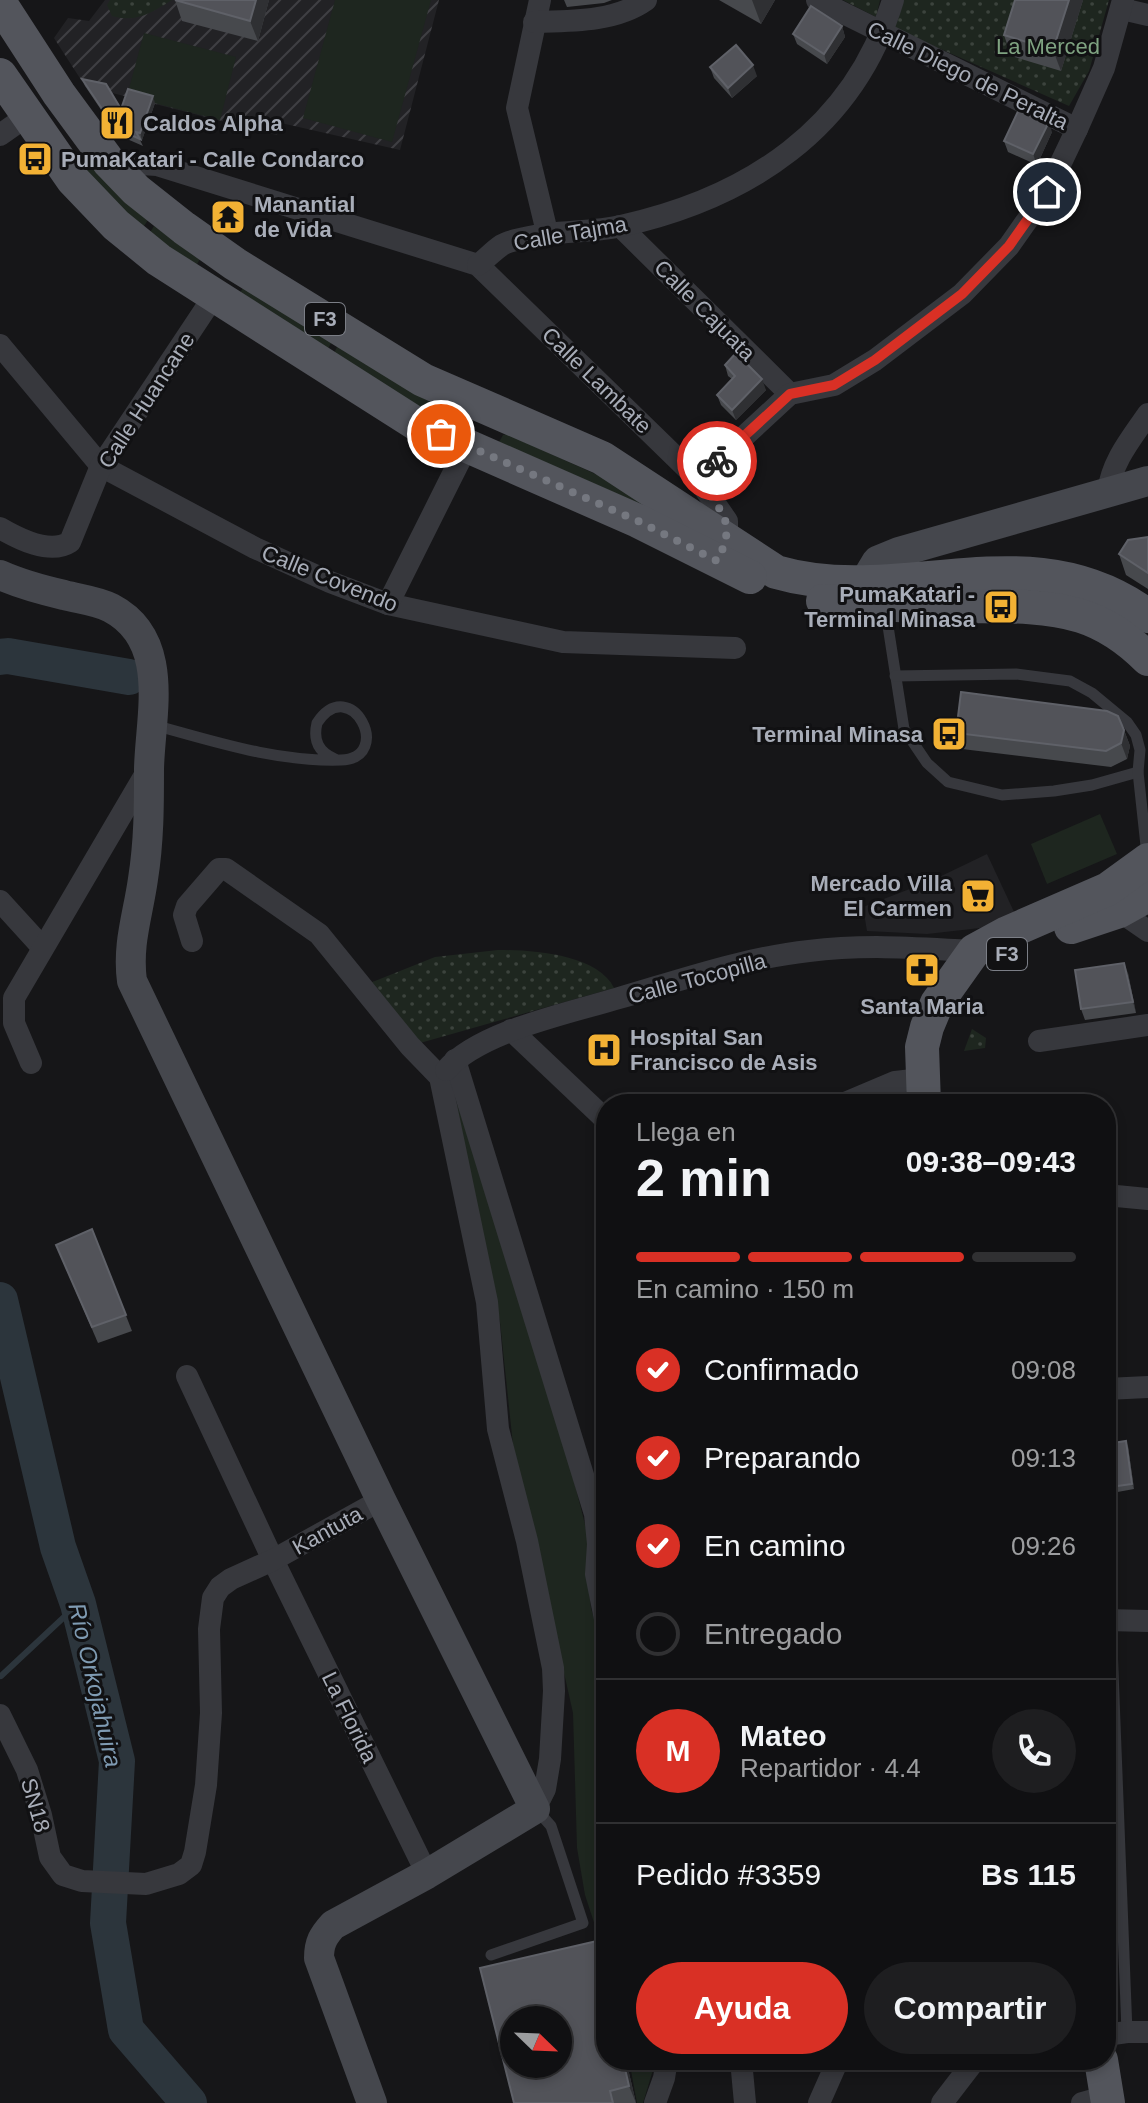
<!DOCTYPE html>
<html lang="es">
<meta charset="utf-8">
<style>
body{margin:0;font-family:Helvetica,sans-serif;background:#1e1e20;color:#f1f3f6;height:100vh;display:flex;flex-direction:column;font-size:30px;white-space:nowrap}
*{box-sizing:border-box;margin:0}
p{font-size:26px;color:#9c9d9f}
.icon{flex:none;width:44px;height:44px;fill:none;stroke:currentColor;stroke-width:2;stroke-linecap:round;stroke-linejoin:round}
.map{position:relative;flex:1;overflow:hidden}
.details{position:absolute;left:596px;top:1094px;width:520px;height:976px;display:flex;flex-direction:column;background:#101012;border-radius:32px;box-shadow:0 4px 12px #0003,0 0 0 2px #303032}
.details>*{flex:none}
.needle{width:52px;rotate:113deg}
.buttons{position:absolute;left:500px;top:2006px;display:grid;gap:16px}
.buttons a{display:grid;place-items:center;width:72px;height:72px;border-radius:50%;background:#101012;box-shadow:0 4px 12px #0003,0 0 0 2px #303032;font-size:40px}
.pin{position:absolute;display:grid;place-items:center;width:68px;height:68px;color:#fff;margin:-34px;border:4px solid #fff;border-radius:50%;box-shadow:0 2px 8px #0007}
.courier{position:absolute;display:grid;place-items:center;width:80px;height:80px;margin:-40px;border:6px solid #d93025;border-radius:50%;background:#fff;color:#222;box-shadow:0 2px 10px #0007}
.headline em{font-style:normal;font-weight:800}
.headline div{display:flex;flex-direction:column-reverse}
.headline{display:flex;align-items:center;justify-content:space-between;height:136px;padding:0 40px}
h1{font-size:52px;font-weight:800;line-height:60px}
.bar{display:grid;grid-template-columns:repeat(4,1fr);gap:12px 8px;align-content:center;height:96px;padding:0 40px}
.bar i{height:10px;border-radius:6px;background:#303032}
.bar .active{background:#d93025}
.bar p{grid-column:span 4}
.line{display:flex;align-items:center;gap:20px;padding:0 40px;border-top:2px solid #303032}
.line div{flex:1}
.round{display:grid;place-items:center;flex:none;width:84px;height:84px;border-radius:42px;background:#1e1e20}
ol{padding:0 40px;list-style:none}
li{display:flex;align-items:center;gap:24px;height:88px}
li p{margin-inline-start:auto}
li .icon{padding:8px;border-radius:50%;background:#d93025;color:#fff;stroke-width:4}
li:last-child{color:#9c9d9f}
li i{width:44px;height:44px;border:4px solid #303032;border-radius:50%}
.action{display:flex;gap:16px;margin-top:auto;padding:16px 40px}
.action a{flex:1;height:92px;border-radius:48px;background:#d93025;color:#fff;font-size:32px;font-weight:800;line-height:92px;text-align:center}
.action a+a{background:#1e1e20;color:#f1f3f6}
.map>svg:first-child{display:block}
.built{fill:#222225}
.industrial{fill:url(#industrial-furrows)}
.grass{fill:#1e261f}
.park{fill:url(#park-dots)}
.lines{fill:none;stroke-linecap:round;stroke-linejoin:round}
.stream{stroke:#2c353c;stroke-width:6}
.river{stroke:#2c353c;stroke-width:36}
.lane{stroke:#37383d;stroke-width:11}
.street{stroke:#37383d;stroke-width:22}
.secondary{stroke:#45474d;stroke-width:30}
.primary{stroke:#53555c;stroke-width:34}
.wall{fill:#47494d}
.shaded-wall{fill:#2f3033}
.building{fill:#525359;stroke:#5f6168;stroke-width:2;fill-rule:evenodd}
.done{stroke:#757880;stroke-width:8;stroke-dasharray:0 14.4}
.route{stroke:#d93025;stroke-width:10}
.labels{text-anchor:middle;stroke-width:6;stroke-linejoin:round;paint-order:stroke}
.shield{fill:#111113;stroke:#7b7e86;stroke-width:2}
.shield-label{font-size:20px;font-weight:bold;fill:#a8adb8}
.park-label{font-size:22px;fill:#7fa381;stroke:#111113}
.street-label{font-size:22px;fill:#a8adb8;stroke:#111113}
.poi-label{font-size:22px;font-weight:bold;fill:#a8adb8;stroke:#111113;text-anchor:start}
.water-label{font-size:24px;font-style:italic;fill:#7f9bb3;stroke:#111113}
</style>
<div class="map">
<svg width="1148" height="2103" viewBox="0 0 1148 2103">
<defs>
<pattern id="industrial-furrows" width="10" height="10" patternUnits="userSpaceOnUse" patternTransform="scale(2)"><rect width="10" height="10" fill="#222225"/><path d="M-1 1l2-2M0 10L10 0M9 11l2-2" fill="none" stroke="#3f3f43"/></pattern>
<pattern id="park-dots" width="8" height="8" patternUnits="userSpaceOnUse" patternTransform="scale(2)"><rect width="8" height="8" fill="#1e261f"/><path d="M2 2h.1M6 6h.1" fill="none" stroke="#3c433d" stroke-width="1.8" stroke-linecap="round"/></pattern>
</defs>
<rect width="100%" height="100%" fill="#161618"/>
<path class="built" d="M 987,854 L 1015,914 L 989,927 L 927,934 L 867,931 L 863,907 L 933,880 Z"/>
<path class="industrial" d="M 105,0 L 439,0 L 400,150 L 281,123 L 277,135 L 85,86 L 54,38 L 68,18 L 89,21 Z"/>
<g class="grass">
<path d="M 335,0 L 431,0 L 392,142 L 303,118 Z"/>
<path d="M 144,33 L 236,57 L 220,120 L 127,96 Z"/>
<path d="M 91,165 L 148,220 L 142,229 L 86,170 Z"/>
<path d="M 154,226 L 200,259 L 196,266 L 149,234 Z"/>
<path d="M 243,288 L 332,341 L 327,351 L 239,294 Z"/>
<path d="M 338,345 L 447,408 L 442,418 L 420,408 L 333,355 Z"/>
<path d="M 507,434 L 644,496 L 643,505 L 499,442 L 503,435 Z"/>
<path d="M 1100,814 L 1117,854 L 1047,884 L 1031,844 Z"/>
<path d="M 455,1097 L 549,1383 L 588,1536 L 587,1572 L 591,1608 L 606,1662 L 606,1959 L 585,1895 L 577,1848 L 573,1713 L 513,1445 L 500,1322 Z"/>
<path d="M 629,2060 L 656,2060 L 643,2103 L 637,2103 Z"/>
</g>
<g class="park">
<path d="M 110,0 L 172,0 C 151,13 136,23 112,16 L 107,5 Z"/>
<path d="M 843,0 L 880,0 L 876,17 Z"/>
<path d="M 900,0 L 1109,0 L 1089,71 L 1069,106 L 891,27 Z"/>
<path d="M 498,950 C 532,950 597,954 614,988 L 420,1043 L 370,983 L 435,957 Z"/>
<path d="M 972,1029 L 986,1038 L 985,1048 L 964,1051 Z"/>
</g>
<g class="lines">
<path class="stream" d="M 1,1676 L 78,1604"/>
<g class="river">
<path d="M 0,657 L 8,656 L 129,677"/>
<path d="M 0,1300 L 58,1547 L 78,1604 L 117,1761 L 108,1923 L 126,2030 L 189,2103"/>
</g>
<g class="lane">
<path d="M 885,607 L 904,729 L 927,763 L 948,782 L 1002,795 L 1054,791 L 1092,785 L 1138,772"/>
<path d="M 895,676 L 1016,674 L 1070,681 L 1092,693 L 1127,722 L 1136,735 L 1140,750 L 1138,772 L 1147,855"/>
<path d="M 154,725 C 216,742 277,762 341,760 C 395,758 351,672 317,723 C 313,740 318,752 335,759"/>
<path d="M 1111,1620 L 1127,2032"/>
<path d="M 491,1955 L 583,1923 L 551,1826 L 536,1809"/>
</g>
<g class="street">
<path d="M 540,0 L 517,108 L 547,232"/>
<path d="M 817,0 L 1077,129"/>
<path d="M 1122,9 L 1148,15"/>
<path d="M 534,22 C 571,21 615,22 646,0"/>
<path d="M 0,135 L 27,116"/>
<path d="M 109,162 L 157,165 L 478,265 L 698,479 L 727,521 L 727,541"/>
<path d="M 620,226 L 790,394"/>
<path d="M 478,265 C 486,259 493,251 502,245 C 508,241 517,240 525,238 C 557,230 590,233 621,226 C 748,198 854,129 893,0"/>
<path d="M 0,345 L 101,466 L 255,548 L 330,582 L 388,604 L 563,642 L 735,648"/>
<path d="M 698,479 L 790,394 L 834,385 L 875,360 L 962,294 L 1009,246 L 1047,192 L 1077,129 L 1104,68 L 1123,0"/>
<path d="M 1108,492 C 1112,461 1131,439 1148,414"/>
<path d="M 0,528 C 19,539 50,555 70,542 L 101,466 L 214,296"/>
<path d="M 388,604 L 467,446"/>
<path d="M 0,901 L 42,947"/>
<path d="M 1114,901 L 1119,911 L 1148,931"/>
<path d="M 192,941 L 184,915 L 187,906 L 219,869 L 226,869 L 319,934 L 410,1046 L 440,1077 L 487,1302 L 498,1429 L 527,1541 L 553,1668 L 554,1691 L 550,1759 L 545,1789 L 535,1809"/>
<path d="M 511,1030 L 606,1120"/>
<path d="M 1039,1041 L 1148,1025"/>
<path d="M 455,1060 L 595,1514 L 598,1544 L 596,1574 L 606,1624"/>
<path d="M 31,1063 L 14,1023 L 14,998 L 149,768"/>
<path d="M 446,1070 C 480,1031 570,1013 619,998 C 681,980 744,958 809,951 C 864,944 919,948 974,951"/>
<path d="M 843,1104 L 895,1082 L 922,1079"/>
<path d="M 1106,1195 L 1148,1199"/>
<path d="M 187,1376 L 273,1560 L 427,1874"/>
<path d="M 1106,1389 L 1148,1387"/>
<path d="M 1106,1620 L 1148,1621"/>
<path d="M 0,1715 L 27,1770 L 41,1815 L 50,1857 L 63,1875 L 82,1881 L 146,1884 L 179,1874 L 191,1865 L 195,1852 L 206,1785 L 211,1713 L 209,1629 L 213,1598 L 220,1587 L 231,1579 L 273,1560 L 381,1500"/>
<path d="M 1106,2035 L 1127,2032 L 1148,2032"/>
<path d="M 741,2060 L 745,2103"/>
<path d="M 655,2103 L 664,2078 L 667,2060"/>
<path d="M 819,2103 L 838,2060"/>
<path d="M 942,2103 L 975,2060"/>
<path d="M 1082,2103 L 1107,2096"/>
</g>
<g class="secondary">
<path d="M 0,575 C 20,584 42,590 64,595 C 79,599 98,601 111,608 C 172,640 150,716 149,769 C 149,807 149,841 143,879 C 138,915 127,944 132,981 L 381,1500 L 535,1809 L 427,1874 L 333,1925 C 323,1936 319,1943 319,1958 L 372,2103"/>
<path d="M 865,581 L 877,561 L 899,552 L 1148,481"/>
</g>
<g class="primary">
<path d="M 0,3 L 59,94 L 109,162 L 136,190 L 184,228 L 235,264 L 423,380 L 602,458 L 776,572 C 903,609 1030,528 1148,616"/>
<path d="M 0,75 L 73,180 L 116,225 L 159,260 L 415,423 L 638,521 L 750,577"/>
<path d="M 823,601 C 864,604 905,606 946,606 C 990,607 1039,603 1081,616 C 1106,624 1130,641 1148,659"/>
<path d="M 1071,927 L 1119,911 L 1148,895"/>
<path d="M 924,1104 L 922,1047 L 927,1027 L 937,1003 L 974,951 L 1007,933 L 1108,889 L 1148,860"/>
<path d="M 1101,2060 L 1108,2103"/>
</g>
</g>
<g class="wall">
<path d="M 175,0 L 269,0 L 258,41 L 182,21 Z"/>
<path d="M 564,0 L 612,0 L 604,3 L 567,7 Z"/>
<path d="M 719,0 L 775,0 L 761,24 Z"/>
<path d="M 1083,0 L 1061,71 L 1011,56 L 1004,35 Z"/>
<path d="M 842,26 L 845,37 L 827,64 L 797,44 L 793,34 Z"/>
<path d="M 710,67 L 757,76 L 732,98 L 714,78 Z"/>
<path d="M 82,79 L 121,109 L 155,103 L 142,140 L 140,140 L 143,146 L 118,135 L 85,86 Z"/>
<path d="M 1052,132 L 1037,165 L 1008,152 L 1004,141 Z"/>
<path d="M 725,365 L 766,390 L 736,420 L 721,405 L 717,395 L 732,379 L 728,376 Z"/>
<path d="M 1148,537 L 1148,589 L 1126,575 L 1119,554 Z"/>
<path d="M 1124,730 L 1130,746 L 1127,759 L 1111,767 L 962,749 L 956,733 Z"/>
<path d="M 1128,973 L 1136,1013 L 1085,1020 L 1081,1009 Z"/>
<path d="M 92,1229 L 132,1331 L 98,1343 L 56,1245 Z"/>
<path d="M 1128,1446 L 1134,1489 L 1112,1493 L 1110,1487 Z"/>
<path d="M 597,1941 L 606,1969 L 606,2060 L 626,2060 L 636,2103 L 514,2103 Z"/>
</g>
<g class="shaded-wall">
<path d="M 256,0 L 269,0 L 258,41 L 250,21 Z"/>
<path d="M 752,0 L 775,0 L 761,24 Z"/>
<path d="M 1069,0 L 1083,0 L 1061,71 L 1053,50 Z"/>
<path d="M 842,26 L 845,37 L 827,64 L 824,54 Z"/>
<path d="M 753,65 L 757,76 L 732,98 L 728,88 Z"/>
<path d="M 153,96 L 155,103 L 142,140 L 140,133 Z"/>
<path d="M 1049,122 L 1052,132 L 1037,165 L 1033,154 Z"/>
<path d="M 762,379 L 766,390 L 736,420 L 732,410 Z"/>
<path d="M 1124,730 L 1130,746 L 1127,759 L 1121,743 Z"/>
<path d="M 1124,963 L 1128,973 L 1136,1013 L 1133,1002 Z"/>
<path d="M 1126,1441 L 1128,1446 L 1134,1489 L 1132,1484 Z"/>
<path d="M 597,1941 L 606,1969 L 606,1982 Z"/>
<path d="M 623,2060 L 626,2060 L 636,2103 L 629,2086 Z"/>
</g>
<g class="building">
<path d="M 175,0 L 256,0 L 250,21 Z"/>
<path d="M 1015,0 L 1069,0 L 1053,50 L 1004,35 Z"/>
<path d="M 811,6 L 842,26 L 824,54 L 793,34 Z"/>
<path d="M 736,45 L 753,65 L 728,88 L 710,67 Z"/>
<path d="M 82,79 L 106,84 L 121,109 L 128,89 L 153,96 L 140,133 L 136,132 L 140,139 L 115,128 Z"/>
<path d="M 1020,107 L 1049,122 L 1033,154 L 1004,141 Z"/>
<path d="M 736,353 L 762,379 L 732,410 L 717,395 L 735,376 L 725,365 Z"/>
<path d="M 1148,537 L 1148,573 L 1119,554 L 1128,540 Z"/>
<path d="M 961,692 L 1107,711 L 1118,716 L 1124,730 L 1121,743 L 1106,751 L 956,733 Z"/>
<path d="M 1124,963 L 1133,1002 L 1081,1009 L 1075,970 Z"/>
<path d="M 92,1229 L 126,1315 L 92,1327 L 56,1245 Z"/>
<path d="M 1126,1441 L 1132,1484 L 1110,1487 L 1106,1458 L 1106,1444 Z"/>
<path d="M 597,1941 L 606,1982 L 606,2060 L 623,2060 L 629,2086 L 610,2091 L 613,2103 L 514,2103 L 480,1968 ZM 514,2020 L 558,2020 L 558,2064 L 514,2064 Z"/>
</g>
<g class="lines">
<path class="done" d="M 441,434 L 638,521 L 717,561 C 738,521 721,512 698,479 L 717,461"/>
<path class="route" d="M 717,461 L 790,394 L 834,385 L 875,360 L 962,294 L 1009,246 L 1047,192"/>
</g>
<defs>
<symbol id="restaurant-square" viewBox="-11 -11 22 22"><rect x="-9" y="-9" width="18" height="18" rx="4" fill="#f2b134" stroke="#111113"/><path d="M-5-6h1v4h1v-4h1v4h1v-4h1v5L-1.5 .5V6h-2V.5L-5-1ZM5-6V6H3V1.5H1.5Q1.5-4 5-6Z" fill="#111"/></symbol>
<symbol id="bus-square" viewBox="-11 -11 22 22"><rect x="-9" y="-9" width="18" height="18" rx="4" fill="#f2b134" stroke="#111113"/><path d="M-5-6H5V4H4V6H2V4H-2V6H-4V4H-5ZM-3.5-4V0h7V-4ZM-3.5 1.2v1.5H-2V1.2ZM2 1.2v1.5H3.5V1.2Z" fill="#111"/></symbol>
<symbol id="temple-square" viewBox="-11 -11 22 22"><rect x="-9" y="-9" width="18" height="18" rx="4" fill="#f2b134" stroke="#111113"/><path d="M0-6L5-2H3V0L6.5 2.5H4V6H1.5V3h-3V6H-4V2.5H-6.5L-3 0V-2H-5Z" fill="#111"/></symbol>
<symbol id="supermarket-square" viewBox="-11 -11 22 22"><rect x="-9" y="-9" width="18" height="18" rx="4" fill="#f2b134" stroke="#111113"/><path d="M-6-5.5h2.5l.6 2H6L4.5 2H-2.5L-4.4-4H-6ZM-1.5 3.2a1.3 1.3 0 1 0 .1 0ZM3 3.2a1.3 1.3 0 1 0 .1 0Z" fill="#111"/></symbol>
<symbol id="pharmacy-square" viewBox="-11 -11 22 22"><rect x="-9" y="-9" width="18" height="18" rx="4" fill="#f2b134" stroke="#111113"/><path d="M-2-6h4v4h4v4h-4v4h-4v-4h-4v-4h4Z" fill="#111"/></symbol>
<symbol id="hospital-square" viewBox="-11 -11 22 22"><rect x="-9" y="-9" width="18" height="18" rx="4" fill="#f2b134" stroke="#111113"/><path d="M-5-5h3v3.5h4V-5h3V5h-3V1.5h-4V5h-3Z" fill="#111"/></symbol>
</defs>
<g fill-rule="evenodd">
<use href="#restaurant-square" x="97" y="103" width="40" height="40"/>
<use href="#bus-square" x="15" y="139" width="40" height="40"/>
<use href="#temple-square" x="208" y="197" width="40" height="40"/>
<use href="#bus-square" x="981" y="587" width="40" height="40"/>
<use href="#bus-square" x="929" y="714" width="40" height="40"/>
<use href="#supermarket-square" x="958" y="876" width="40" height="40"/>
<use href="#pharmacy-square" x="902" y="950" width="40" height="40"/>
<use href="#hospital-square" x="584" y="1030" width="40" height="40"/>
</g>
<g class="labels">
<g class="shield">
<rect x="305" y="303" width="40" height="32" rx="6"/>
<rect x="987" y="938" width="40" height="32" rx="6"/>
</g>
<g class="shield-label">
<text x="325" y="326">F3</text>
<text x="1007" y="961">F3</text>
</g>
<g class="park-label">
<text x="1048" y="54">La Merced</text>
</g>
<g class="street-label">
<text transform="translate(968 75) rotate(26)" y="8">Calle Diego de Peralta</text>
<text transform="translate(570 233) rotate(-10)" y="8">Calle Tajma</text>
<text transform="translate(705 310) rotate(45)" y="8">Calle Cajuata</text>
<text transform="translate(597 380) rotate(44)" y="8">Calle Lambate</text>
<text transform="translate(146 400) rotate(-57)" y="8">Calle Huancane</text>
<text transform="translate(330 578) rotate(22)" y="8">Calle Covendo</text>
<text transform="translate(697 978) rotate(-15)" y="8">Calle Tocopilla</text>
<text transform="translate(327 1530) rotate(-29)" y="8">Kantuta</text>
<text transform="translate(350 1717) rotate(64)" y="8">La Florida</text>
<text transform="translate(36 1805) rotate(74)" y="8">SN18</text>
</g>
<g class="poi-label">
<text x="143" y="131">Caldos Alpha</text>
<text x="61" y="167">PumaKatari - Calle Condarco</text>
<text x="254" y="212">Manantial<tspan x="254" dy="25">de Vida</tspan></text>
<text x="975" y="602" text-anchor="end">PumaKatari -<tspan x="975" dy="25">Terminal Minasa</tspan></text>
<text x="923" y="742" text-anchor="end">Terminal Minasa</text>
<text x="952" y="891" text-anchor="end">Mercado Villa<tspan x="952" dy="25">El Carmen</tspan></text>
<text x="922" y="1014" text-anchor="middle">Santa Maria</text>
<text x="630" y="1045">Hospital San<tspan x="630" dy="25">Francisco de Asis</tspan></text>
</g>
<g class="water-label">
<text transform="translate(95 1685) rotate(77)" y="8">Río Orkojahuira</text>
</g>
</g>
</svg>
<div class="buttons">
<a><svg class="needle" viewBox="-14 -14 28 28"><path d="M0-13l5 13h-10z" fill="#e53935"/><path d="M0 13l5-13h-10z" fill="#9c9d9f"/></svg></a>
</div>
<div class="pin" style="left:441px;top:434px;background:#ea580c"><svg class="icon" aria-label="bag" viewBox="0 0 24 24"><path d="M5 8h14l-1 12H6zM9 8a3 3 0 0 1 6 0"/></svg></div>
<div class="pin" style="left:1047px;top:192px;background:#1f2937"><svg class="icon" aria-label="home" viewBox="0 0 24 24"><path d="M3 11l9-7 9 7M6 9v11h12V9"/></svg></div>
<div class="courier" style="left:717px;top:461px"><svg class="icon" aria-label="bike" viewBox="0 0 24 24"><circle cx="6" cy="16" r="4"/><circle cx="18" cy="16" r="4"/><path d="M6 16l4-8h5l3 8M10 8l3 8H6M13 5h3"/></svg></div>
<section class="details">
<div class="headline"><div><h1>2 min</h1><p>Llega en</p></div><em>09:38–09:43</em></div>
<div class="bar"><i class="active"></i><i class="active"></i><i class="active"></i><i></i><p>En camino · 150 m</p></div>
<ol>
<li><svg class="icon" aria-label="check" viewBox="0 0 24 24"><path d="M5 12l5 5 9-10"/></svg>Confirmado<p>09:08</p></li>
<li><svg class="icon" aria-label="check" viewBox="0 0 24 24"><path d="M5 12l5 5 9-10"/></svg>Preparando<p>09:13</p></li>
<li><svg class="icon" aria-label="check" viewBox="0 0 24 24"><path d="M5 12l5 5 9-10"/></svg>En camino<p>09:26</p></li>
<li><i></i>Entregado</li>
</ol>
<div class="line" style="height:144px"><b class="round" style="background:#d93025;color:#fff">M</b><div><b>Mateo</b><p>Repartidor · 4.4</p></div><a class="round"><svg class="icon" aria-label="phone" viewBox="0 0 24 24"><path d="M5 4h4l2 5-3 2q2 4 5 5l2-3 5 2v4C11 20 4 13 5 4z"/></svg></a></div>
<div class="line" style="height:104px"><div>Pedido #3359</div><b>Bs 115</b></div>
<div class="action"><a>Ayuda</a><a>Compartir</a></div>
</section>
</div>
